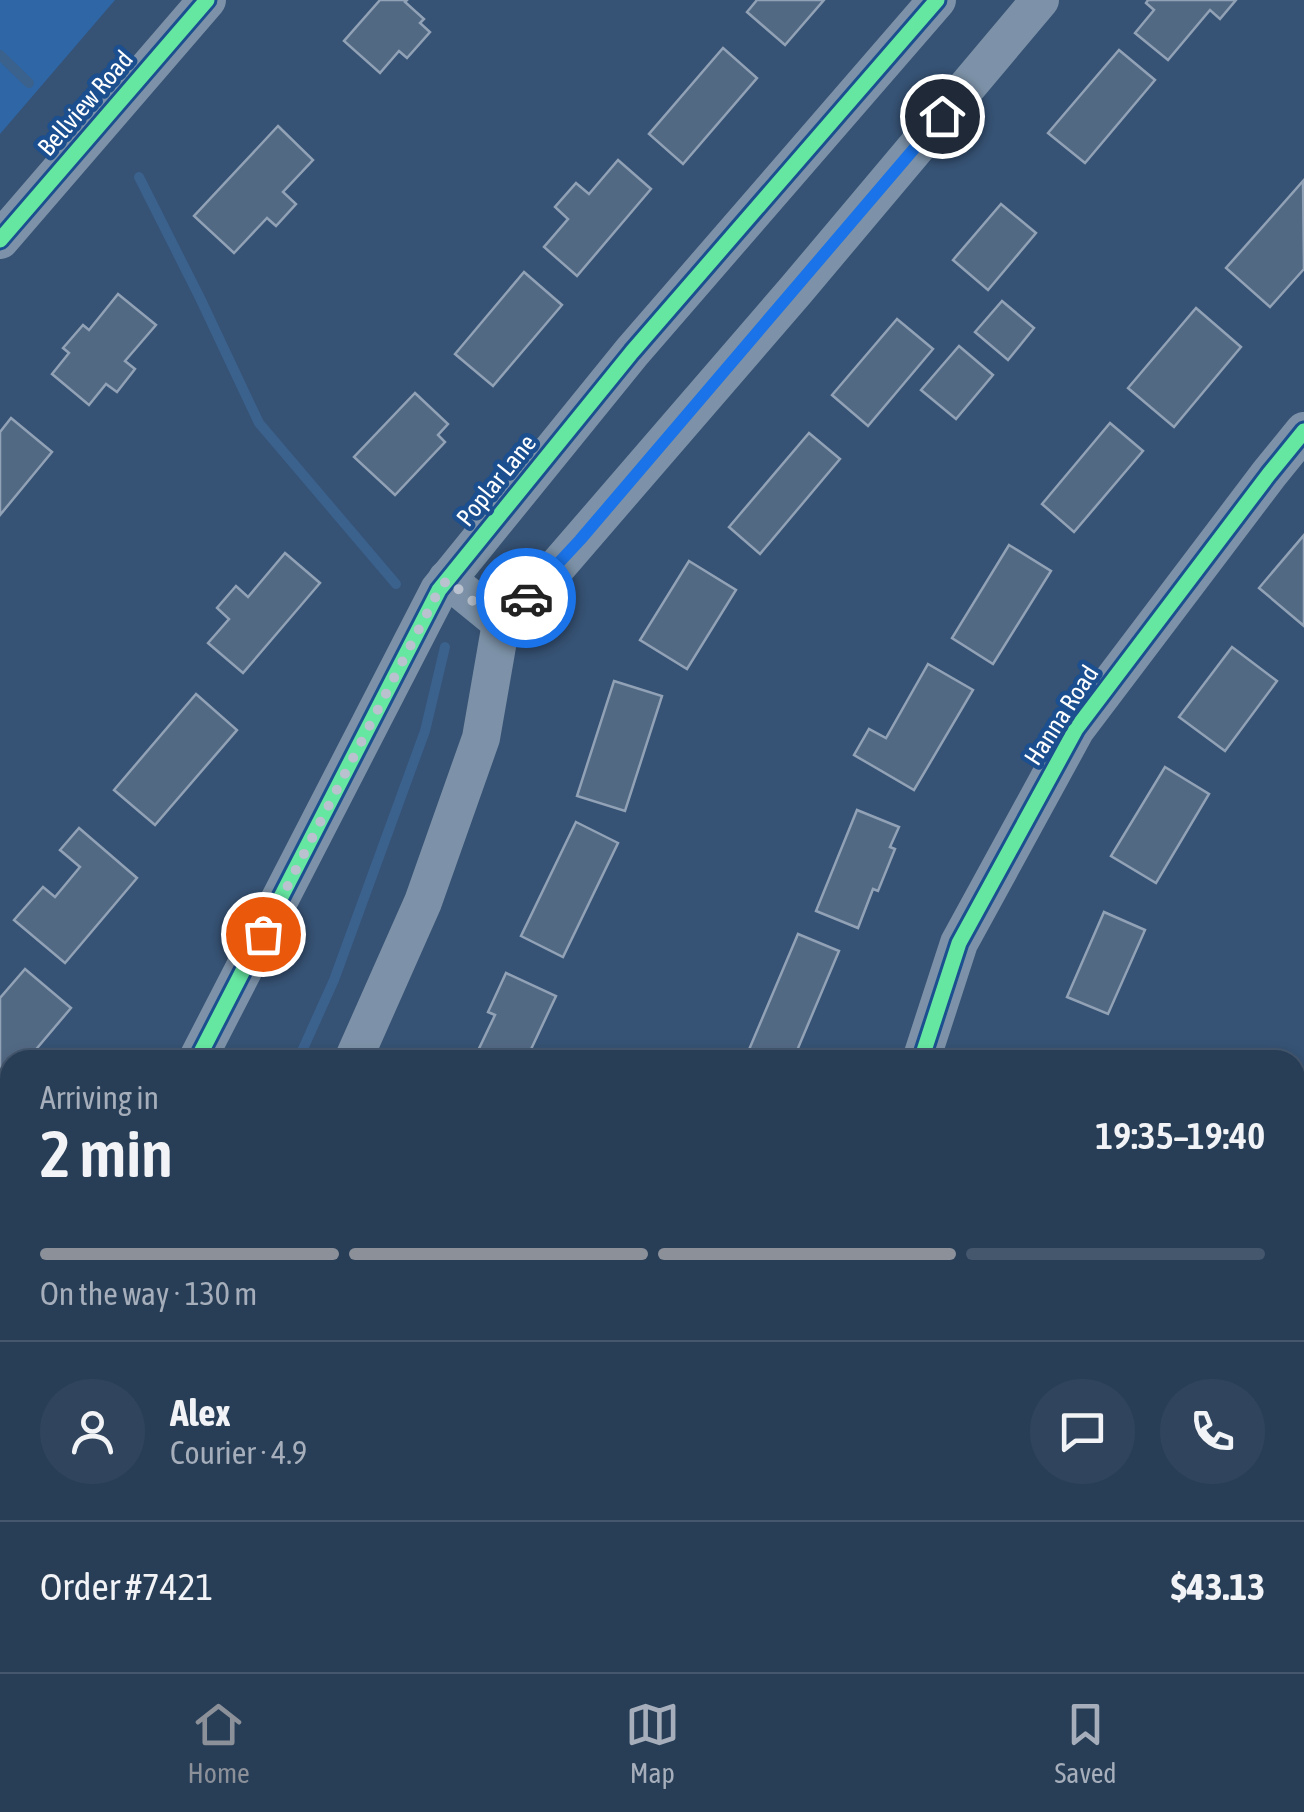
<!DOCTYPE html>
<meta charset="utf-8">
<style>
body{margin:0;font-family:"Asap Condensed",sans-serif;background:#30455d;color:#f1f3f6;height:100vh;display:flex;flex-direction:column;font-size:38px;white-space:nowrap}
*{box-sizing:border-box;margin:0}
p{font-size:32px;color:#a5aeba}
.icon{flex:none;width:55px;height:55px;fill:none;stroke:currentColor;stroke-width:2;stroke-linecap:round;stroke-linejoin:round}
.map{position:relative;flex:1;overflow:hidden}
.panel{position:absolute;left:0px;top:1050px;width:1305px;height:622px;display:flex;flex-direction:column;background:#283e57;border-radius:30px 30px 0 0;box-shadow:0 5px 15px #0003,0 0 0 2px #44576d}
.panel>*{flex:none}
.pin{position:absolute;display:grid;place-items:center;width:85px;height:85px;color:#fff;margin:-42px;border:5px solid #fff;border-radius:50%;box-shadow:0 2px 10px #0007}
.courier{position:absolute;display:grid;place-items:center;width:100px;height:100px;margin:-50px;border:8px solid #1a73e8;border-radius:50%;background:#fff;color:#222;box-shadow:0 2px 12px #0007}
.headline em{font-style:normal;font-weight:600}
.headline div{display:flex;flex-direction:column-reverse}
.headline{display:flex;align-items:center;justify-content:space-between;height:170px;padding:0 40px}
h1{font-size:65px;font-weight:600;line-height:75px}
.bar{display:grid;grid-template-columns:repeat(4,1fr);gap:15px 10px;align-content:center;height:120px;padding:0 40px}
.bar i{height:12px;border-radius:8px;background:#44576d}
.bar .current{background:#8c9099}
.bar p{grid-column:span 4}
.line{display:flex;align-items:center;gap:25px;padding:0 40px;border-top:2px solid #44576d}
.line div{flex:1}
.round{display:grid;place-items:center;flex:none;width:105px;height:105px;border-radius:52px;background:#30455d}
.tabs{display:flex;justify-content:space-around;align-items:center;height:140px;border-top:2px solid #44576d;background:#283e57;font-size:28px;color:#a5aeba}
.tabs a{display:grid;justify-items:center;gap:5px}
.tabs .current{color:#8c9099}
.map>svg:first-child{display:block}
.green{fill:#2f66a5}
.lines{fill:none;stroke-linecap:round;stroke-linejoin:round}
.stream{stroke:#3b618d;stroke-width:10}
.building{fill:#526984;stroke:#92a2b6;stroke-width:2.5}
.minor{stroke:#7d92a8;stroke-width:38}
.cycleway-casing{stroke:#1b4f8f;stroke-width:21}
.cycleway{stroke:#66e7a1;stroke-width:15}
.done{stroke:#b9c2ce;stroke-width:10;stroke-dasharray:0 18}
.route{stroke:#1a73e8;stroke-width:12}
.labels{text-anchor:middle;stroke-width:9;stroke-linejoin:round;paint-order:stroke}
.street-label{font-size:25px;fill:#fff;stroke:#1b4f8f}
</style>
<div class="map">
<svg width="1304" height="1672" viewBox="0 0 1304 1672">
<rect width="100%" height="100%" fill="#365274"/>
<path class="green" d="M 0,0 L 115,0 L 0,134 Z"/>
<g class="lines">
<g class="stream">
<path d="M 0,55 L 29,83"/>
<path d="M 139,177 L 200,298 L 259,423 L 396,584"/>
<path d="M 298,1060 L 334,980 L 425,731 L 445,647"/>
<path d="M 11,1672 L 16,1662"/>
</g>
</g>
<g class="building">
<path d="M 380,0 L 407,0 L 405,2 L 424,19 L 420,23 L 430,32 L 407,58 L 399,51 L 380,73 L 344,41 Z"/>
<path d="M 757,0 L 824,0 L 785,45 L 747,12 Z"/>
<path d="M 1148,0 L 1236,0 L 1220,19 L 1210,10 L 1168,60 L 1135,33 L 1154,10 L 1146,3 Z"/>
<path d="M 723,48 L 757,78 L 683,164 L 649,134 Z"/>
<path d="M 1119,50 L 1155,80 L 1085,163 L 1048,133 Z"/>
<path d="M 278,126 L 313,160 L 283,192 L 296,204 L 276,226 L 267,218 L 234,253 L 194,216 Z"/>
<path d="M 618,160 L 651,189 L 577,276 L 544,247 L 568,219 L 555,207 L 576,183 L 589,194 Z"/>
<path d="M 1303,181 L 1304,269 L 1270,307 L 1226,268 Z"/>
<path d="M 1001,204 L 1036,233 L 988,290 L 953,260 Z"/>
<path d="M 524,272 L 562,305 L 493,386 L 455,354 Z"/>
<path d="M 118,294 L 156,325 L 125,361 L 135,369 L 117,392 L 106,384 L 89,405 L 52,374 L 69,353 L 63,348 L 83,325 L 89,330 Z"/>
<path d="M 1002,301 L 1034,328 L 1008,360 L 975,332 Z"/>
<path d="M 1196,308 L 1241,347 L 1174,427 L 1128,388 Z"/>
<path d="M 897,319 L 933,349 L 868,426 L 832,395 Z"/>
<path d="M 959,346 L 993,375 L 956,419 L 921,390 Z"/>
<path d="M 415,393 L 448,424 L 438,435 L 445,442 L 395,495 L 354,457 Z"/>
<path d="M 11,418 L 52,452 L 0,515 L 0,432 Z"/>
<path d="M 1110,423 L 1143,451 L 1074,532 L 1042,504 Z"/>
<path d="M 809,433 L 840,459 L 760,554 L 729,527 Z"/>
<path d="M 1304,535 L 1304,626 L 1259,588 Z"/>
<path d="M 1009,545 L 1051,571 L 993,664 L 952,638 Z"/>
<path d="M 285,553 L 320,583 L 243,673 L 208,643 L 229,619 L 217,608 L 236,586 L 248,597 Z"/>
<path d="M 689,561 L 736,590 L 687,669 L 640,640 Z"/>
<path d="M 1232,647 L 1277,681 L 1225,751 L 1179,717 Z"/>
<path d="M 928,664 L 973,690 L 914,790 L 854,755 L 869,729 L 886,738 Z"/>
<path d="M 614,681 L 662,696 L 625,811 L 577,796 Z"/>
<path d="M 196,694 L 237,730 L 155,825 L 114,790 Z"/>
<path d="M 1165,767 L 1209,794 L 1156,883 L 1111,856 Z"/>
<path d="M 857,810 L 899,827 L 890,847 L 895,849 L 878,891 L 873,889 L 858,928 L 816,911 Z"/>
<path d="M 576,822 L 618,843 L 563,957 L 521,936 Z"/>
<path d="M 79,828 L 137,878 L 65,963 L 14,920 L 43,887 L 55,897 L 80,867 L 60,850 Z"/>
<path d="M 1104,912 L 1145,930 L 1108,1014 L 1067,997 Z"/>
<path d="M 798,934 L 839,951 L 793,1060 L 767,1060 L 748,1052 Z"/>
<path d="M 25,969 L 71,1008 L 27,1060 L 10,1060 L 10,1079 L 0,1091 L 0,998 Z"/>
<path d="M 506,973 L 556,996 L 526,1060 L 476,1060 L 474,1059 L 495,1015 L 488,1012 Z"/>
<path d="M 1295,1304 L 1304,1308 L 1304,1343 L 1295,1364 Z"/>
<path d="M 213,1662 L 266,1662 L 263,1672 L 210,1672 Z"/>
<path d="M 477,1662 L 553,1662 L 554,1672 L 520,1672 L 519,1665 L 479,1671 Z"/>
<path d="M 693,1662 L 784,1662 L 822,1672 L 690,1672 Z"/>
</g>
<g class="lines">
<g class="minor">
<path d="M 0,240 L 207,0"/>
<path d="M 447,579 L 501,623"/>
<path d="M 197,1060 L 439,590 L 632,352 L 937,0"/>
<path d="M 353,1060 L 423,902 L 481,738 L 501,623 L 556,568 L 796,290 L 1040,0"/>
<path d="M 921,1060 L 959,943 L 1076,729 L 1269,474 L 1304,431"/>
<path d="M 0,1214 L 10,1221"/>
<path d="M 1223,1662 L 1245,1672"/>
<path d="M 379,1672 L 382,1662"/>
<path d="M 1292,1672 L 1304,1649"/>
</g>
<defs>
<g id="cycleway">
<path d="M 0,240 L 207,0"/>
<path d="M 197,1060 L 439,590 L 632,352 L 937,0"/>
<path d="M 921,1060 L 959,943 L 1076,729 L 1269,474 L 1304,431"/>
</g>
</defs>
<use href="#cycleway" class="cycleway-casing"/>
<use href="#cycleway" class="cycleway"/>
</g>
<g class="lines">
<path class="done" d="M 263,934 L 439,590 L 447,580 L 501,624 L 526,598"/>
<path class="route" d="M 526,598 L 580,540 L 942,116"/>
</g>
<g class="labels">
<g class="street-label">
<text transform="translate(85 103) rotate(-49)" y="9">Bellview Road</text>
<text transform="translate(496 480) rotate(-51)" y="9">Poplar Lane</text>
<text transform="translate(1061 715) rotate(-57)" y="9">Hanna Road</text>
</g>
</g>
</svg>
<div class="pin" style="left:263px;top:934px;background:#ea580c"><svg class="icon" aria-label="bag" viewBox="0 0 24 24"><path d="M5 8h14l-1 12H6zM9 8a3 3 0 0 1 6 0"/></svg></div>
<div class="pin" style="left:942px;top:116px;background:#1f2937"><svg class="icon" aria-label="home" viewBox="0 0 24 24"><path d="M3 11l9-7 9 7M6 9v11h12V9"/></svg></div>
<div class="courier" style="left:526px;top:598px"><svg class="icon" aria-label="car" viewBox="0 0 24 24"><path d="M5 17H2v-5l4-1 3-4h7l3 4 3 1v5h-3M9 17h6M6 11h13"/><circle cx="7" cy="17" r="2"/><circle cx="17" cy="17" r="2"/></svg></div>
<section class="panel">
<div class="headline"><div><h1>2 min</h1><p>Arriving in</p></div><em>19:35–19:40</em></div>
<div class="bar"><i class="current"></i><i class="current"></i><i class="current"></i><i></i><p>On the way · 130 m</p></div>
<div class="line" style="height:180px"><a class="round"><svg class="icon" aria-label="person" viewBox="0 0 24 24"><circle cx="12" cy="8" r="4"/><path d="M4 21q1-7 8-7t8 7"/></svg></a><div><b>Alex</b><p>Courier · 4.9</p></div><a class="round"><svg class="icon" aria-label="chat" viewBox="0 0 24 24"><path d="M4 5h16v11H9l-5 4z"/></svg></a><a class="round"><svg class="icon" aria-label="phone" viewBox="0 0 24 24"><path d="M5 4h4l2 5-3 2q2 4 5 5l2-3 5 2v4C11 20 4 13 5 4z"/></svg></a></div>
<div class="line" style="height:130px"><div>Order #7421</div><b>$43.13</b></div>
</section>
</div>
<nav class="tabs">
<a class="current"><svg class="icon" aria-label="home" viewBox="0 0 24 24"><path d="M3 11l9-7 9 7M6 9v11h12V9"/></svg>Home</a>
<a><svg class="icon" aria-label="map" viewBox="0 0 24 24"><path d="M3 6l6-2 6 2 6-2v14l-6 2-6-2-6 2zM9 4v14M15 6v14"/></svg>Map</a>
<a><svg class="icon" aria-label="saved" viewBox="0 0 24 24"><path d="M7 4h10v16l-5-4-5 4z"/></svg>Saved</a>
</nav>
